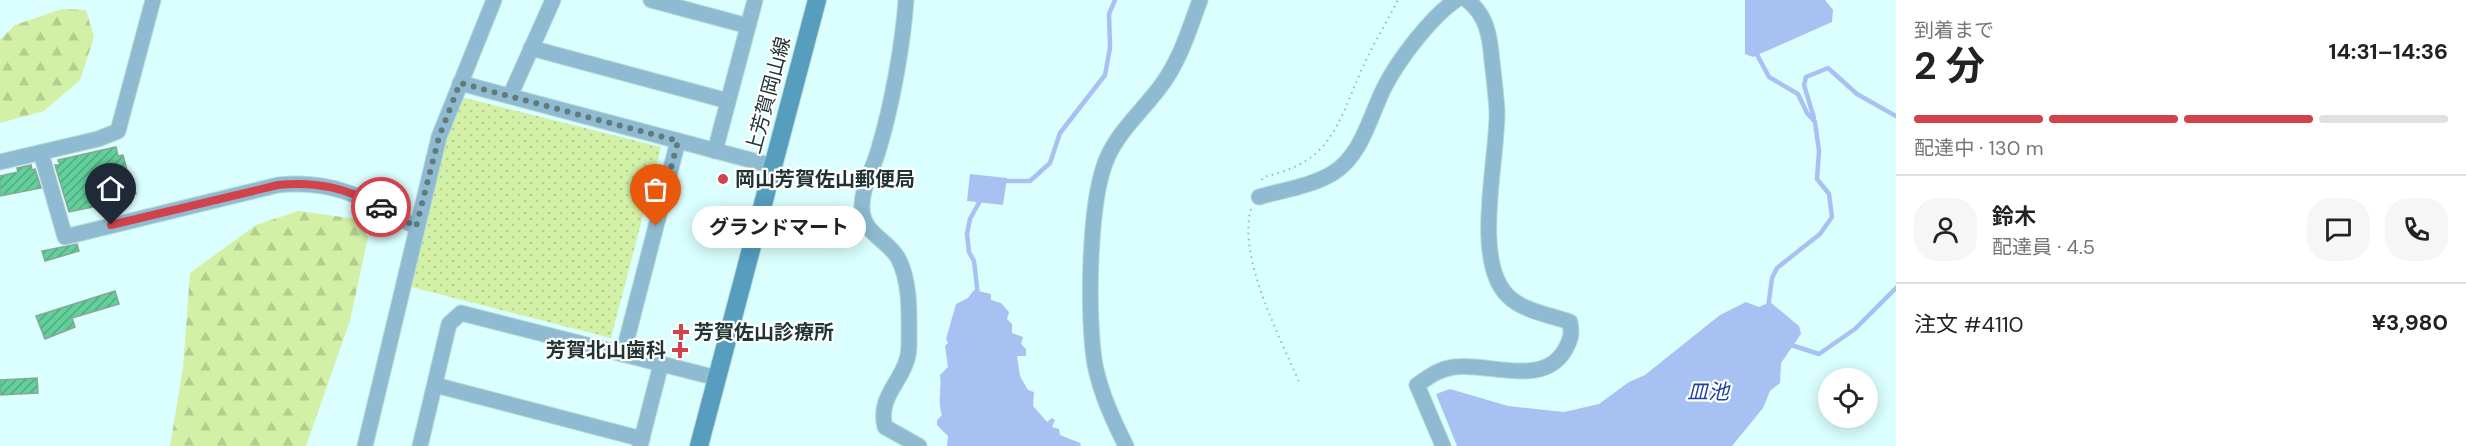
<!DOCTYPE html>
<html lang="ja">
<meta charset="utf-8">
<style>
body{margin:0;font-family:"DM Sans","Noto Sans JP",sans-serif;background:#f6f6f6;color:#222;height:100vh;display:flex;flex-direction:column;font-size:22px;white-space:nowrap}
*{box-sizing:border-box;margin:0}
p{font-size:20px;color:#767676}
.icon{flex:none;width:33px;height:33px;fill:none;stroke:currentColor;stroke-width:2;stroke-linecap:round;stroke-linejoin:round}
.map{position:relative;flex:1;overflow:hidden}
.panel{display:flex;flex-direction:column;background:#fff;width:570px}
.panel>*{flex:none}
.controls{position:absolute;left:1818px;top:368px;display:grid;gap:12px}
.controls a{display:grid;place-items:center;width:60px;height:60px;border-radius:50%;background:#fff;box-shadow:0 3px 15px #0003;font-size:30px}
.pin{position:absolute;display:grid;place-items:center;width:51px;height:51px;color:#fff;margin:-62px -26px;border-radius:50% 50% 50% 0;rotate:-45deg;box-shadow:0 0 6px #0007}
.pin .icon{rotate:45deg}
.courier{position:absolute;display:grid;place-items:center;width:60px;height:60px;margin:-30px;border:4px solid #d2424b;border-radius:50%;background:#fff;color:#222;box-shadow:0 2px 8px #0007}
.bubble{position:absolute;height:42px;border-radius:21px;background:#fff;box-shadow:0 3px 15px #0003;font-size:20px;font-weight:700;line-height:42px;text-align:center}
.head em{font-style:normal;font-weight:700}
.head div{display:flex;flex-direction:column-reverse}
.head{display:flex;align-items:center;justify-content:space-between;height:102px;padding:0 18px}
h1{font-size:39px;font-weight:700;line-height:45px}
.bar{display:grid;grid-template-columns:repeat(4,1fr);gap:9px 6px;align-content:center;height:72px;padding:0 18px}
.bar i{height:8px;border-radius:4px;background:#e0e0e0}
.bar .current{background:#d2424b}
.bar p{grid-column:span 4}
.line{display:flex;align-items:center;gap:15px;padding:0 18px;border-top:2px solid #e0e0e0}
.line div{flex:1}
.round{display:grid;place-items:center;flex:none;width:63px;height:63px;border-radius:24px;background:#f6f6f6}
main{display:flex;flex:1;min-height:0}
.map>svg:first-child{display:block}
.forest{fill:url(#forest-firs)}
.park{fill:url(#park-dots)}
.water{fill:#a8c1f3}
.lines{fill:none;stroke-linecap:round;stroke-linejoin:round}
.stream{stroke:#a8c1f3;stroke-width:4.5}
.building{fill:url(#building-hatch);stroke:#85a794;stroke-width:1.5}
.minor-casing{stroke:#b9dad9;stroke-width:17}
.secondary-casing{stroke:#b9dad9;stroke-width:20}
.path{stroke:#98b7b6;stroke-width:2;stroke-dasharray:1.5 4.5;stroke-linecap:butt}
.minor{stroke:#8ebbd1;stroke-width:15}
.secondary{stroke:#569dbe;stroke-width:18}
.done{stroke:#627b7a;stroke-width:6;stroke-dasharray:0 10.8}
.route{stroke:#d2424b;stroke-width:8}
.poi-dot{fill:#d2424b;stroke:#fff;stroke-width:2}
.labels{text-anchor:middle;stroke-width:4.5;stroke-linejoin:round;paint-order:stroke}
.street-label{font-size:20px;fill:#213433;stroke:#fff}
.poi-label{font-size:20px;font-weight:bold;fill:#213433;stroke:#fff;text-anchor:start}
.water-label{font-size:21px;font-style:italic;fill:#1f429f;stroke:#fff}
</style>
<main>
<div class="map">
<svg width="1896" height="446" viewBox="0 0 1896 446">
<defs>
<pattern id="forest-firs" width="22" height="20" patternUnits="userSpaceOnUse" patternTransform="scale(1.5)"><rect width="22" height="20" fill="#d3f0a7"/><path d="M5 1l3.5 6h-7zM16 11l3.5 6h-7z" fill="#b5ce90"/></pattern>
<pattern id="park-dots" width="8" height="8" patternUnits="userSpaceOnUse" patternTransform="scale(1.5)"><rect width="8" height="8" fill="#d3f0a7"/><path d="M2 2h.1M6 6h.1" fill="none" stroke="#b5ce90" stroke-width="1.8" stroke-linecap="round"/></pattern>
<pattern id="building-hatch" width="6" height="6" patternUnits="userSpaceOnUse" patternTransform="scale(1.5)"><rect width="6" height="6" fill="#63d09c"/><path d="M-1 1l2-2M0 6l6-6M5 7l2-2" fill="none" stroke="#51aa80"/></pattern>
</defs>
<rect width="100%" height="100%" fill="#dafffe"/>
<g class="forest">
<path d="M 62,9 L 86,10 L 94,37 L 80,80 L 44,111 L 0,123 L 0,40 L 15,25 Z"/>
<path d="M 298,211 L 357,219 L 368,237 L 350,321 L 306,446 L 170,446 L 183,368 L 190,273 L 256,225 Z"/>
</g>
<path class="park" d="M 461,97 L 661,147 L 611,338 L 411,287 L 443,147 Z"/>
<g class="water">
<path d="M 1745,0 L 1825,0 L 1833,10 L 1832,22 L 1753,57 L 1745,54 Z"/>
<path d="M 970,174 L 1007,178 L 1003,205 L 967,201 Z"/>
<path d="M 974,290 L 991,294 L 991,300 L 1001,303 L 1009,312 L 1007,319 L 1012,324 L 1012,333 L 1023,337 L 1021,344 L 1026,349 L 1026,356 L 1017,356 L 1020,376 L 1028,390 L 1034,392 L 1033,406 L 1047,422 L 1052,418 L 1055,420 L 1052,427 L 1059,429 L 1060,435 L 1080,443 L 1081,446 L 947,446 L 948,436 L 937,425 L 937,420 L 942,415 C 937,401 942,390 940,375 L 948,367 L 945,346 L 948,343 L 946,339 L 956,304 L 968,298 Z"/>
<path d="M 1746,302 L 1759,307 L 1770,302 L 1799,326 L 1801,334 L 1781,363 L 1780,383 L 1770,391 L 1763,408 L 1732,446 L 1457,446 L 1436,394 L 1450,389 L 1508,406 L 1564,412 L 1599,404 L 1629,382 L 1645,375 L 1720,315 Z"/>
</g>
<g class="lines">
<g class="stream">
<path d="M 1754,49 L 1769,77 L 1798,94 L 1807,113 L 1815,122 L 1819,151 L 1817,179 L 1829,194 L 1832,217 L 1820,234 L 1777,268 L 1772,278 L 1768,308"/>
<path d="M 1814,118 L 1804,85 L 1806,77 L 1828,68 L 1857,94 L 1896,116"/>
<path d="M 1002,181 L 1030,181 L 1050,163 L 1060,133 L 1105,75 L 1110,48 L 1109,14 L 1115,0"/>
<path d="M 978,296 L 974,261 L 969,252 L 967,234 L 970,219 L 981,199"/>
<path d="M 1788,344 L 1819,354 L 1855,329 L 1896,288"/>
</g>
</g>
<g class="building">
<path d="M 116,147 L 118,156 L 123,155 L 130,182 L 133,182 L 136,194 L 131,195 L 132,199 L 69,212 L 55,165 L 60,165 L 58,160 Z"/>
<path d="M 31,165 L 32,170 L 35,169 L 41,188 L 0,196 L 0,176 L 18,172 L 17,168 Z"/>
<path d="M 77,244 L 79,251 L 45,261 L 42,251 Z"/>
<path d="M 115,291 L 119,304 L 72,318 L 75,327 L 45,339 L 36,316 Z"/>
<path d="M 37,378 L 38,393 L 0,395 L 0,380 Z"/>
</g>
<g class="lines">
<defs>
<g id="minor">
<path d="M 651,0 L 748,26"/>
<path d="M 906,0 C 903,44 892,105 879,148 C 874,168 861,187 862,209 C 863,234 887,239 898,258 C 911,282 909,317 909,344 C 910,378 876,393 885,427 L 919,446"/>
<path d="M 531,48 L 728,101"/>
<path d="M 460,83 L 773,166"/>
<path d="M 510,96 L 553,0"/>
<path d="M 715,151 L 755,0"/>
<path d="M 41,153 L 65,237 L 278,185 C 337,179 367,200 416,227"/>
<path d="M 0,162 L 98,139 L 118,131 L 153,0"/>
<path d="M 1259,197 C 1283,190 1312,186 1333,173 C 1362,155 1370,116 1384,88 C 1398,60 1431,17 1456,0"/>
<path d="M 623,354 L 678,141"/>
<path d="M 435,385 L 642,439"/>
<path d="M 365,446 L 439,137 L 494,0"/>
<path d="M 420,446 L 449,324 L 461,313 L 717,378"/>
<path d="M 640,446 L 661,364"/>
<path d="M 1126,446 C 1113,420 1101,394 1095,365 C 1087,319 1088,198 1108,156 C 1120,130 1143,110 1160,87 C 1180,61 1189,30 1200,0"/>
<path d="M 1443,446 L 1417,385 C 1430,376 1439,369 1454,367 C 1488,362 1545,389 1566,348 C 1571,339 1572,333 1570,322 C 1550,315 1522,311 1507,295 C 1472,259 1498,158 1497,111 C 1496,95 1494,78 1492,61 C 1490,37 1487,15 1467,0"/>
</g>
<path id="secondary" d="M 699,446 L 817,0"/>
</defs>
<use href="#minor" class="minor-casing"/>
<use href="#secondary" class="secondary-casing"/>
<g class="path">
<path d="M 1262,180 L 1263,177 C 1332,162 1336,127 1362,69 C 1372,46 1386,23 1398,0"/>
<path d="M 1251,209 C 1237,256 1281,340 1300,384"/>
</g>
<use href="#minor" class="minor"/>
<use href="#secondary" class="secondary"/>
</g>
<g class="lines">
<path class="done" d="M 381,207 L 416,227 L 439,137 L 460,83 L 678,141 L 656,226"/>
<path class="route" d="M 111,225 L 278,185 C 316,181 347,188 381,207"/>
</g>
<g class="poi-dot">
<circle cx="723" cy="179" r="6"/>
<path d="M678 323h6v6h6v6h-6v6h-6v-6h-6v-6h6z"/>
<path d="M677 341h6v6h6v6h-6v6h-6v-6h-6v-6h6z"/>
</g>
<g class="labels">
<g class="street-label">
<text transform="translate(768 95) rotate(-75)" y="7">上芳賀岡山線</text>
</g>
<g class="poi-label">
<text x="735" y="186">岡山芳賀佐山郵便局</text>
<text x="694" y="339">芳賀佐山診療所</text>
<text x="666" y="357" text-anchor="end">芳賀北山歯科</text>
</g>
<g class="water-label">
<text x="1708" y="399">皿池</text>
</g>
</g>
</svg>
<div class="controls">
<a><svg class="icon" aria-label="locate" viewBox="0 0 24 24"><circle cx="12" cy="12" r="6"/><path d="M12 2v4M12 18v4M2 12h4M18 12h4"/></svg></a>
</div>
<div class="pin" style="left:656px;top:226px;background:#ea580c"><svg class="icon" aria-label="bag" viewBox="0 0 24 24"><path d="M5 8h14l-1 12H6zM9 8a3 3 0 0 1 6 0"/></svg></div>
<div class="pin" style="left:111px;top:225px;background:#1f2937"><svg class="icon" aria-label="home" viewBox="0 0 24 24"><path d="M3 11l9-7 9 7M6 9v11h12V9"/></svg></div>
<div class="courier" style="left:381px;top:207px"><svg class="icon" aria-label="car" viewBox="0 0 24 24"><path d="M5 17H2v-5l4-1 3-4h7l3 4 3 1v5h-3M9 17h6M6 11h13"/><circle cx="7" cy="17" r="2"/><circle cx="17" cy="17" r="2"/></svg></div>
<div class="bubble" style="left:692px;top:206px;width:174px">グランドマート</div>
</div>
<section class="panel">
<div class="head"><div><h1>2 分</h1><p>到着まで</p></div><em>14:31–14:36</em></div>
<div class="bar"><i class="current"></i><i class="current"></i><i class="current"></i><i></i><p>配達中 · 130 m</p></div>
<div class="line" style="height:108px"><a class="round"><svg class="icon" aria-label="person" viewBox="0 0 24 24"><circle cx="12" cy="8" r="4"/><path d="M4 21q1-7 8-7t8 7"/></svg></a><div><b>鈴木</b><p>配達員 · 4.5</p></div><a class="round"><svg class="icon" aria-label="chat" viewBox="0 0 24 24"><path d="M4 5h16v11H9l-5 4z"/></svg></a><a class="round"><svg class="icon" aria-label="phone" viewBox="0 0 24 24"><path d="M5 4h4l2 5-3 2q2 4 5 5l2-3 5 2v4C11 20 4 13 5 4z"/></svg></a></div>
<div class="line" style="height:78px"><div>注文 #4110</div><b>¥3,980</b></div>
</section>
</main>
